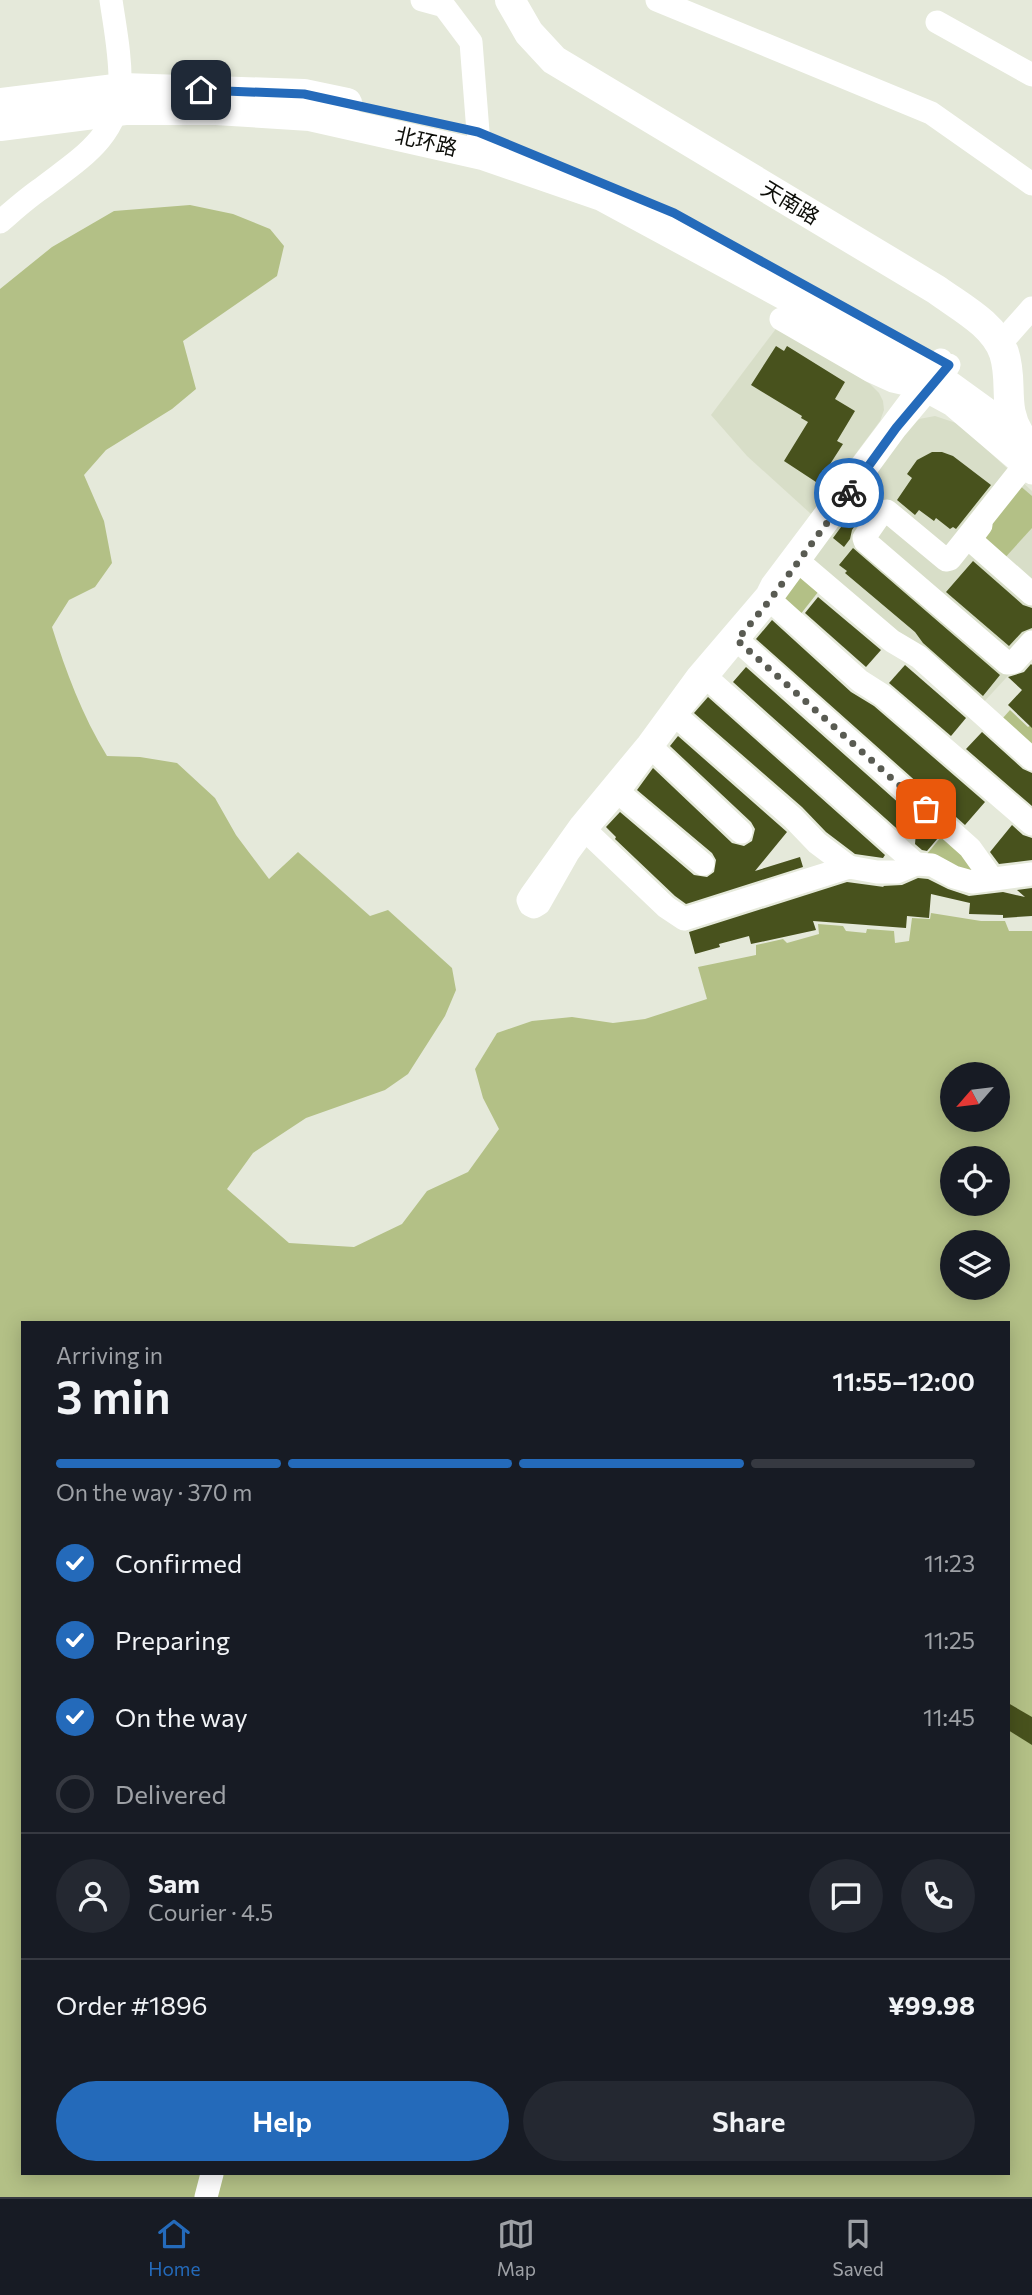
<!DOCTYPE html>
<meta charset="utf-8">
<style>
body{margin:0;font-family:Commissioner,"Noto Sans SC",sans-serif;background:#242831;color:#f1f3f6;height:100vh;display:flex;flex-direction:column;font-size:26px;white-space:nowrap}
*{box-sizing:border-box;margin:0}
p{font-size:23px;color:#9ea1a6}
.icon{flex:none;width:38px;height:38px;fill:none;stroke:currentColor;stroke-width:2;stroke-linecap:round;stroke-linejoin:round}
.map{position:relative;flex:1;overflow:hidden}
.details{position:absolute;left:21px;top:1321px;width:989px;height:854px;display:flex;flex-direction:column;background:#171b24;border-radius:0px;box-shadow:0 4px 18px #0003}
.details>*{flex:none}
.needle{width:46px;rotate:242deg}
.fabs{position:absolute;left:940px;top:1062px;display:grid;gap:14px}
.fabs a{display:grid;place-items:center;width:70px;height:70px;border-radius:50%;background:#171b24;box-shadow:0 4px 18px #0003;font-size:35px}
.pin{position:absolute;display:grid;place-items:center;width:60px;height:60px;color:#fff;margin:-30px;border-radius:14px;box-shadow:0 4px 10px #0006}
.courier{position:absolute;display:grid;place-items:center;width:70px;height:70px;margin:-35px;border:5px solid #246aba;border-radius:50%;background:#fff;color:#222;box-shadow:0 2px 9px #0007}
.summary em{font-style:normal;font-weight:600}
.summary div{display:flex;flex-direction:column-reverse}
.summary{display:flex;align-items:center;justify-content:space-between;height:119px;padding:0 35px}
h1{font-size:46px;font-weight:600;line-height:52px}
.bar{display:grid;grid-template-columns:repeat(4,1fr);gap:10px 7px;align-content:center;height:84px;padding:0 35px}
.bar i{height:9px;border-radius:5px;background:#363941}
.bar .current{background:#246aba}
.bar p{grid-column:span 4}
.line{display:flex;align-items:center;gap:18px;padding:0 35px;border-top:2px solid #363941}
.line div{flex:1}
.round{display:grid;place-items:center;flex:none;width:74px;height:74px;border-radius:37px;background:#242831}
ol{padding:0 35px;list-style:none}
li{display:flex;align-items:center;gap:21px;height:77px}
li p{margin-inline-start:auto}
li .icon{padding:7px;border-radius:50%;background:#246aba;color:#fff;stroke-width:4}
li:last-child{color:#9ea1a6}
li i{width:38px;height:38px;border:4px solid #363941;border-radius:50%}
.action{display:flex;gap:14px;margin-top:auto;padding:14px 35px}
.action a{flex:1;height:80px;border-radius:42px;background:#246aba;color:#fff;font-size:28px;font-weight:600;line-height:80px;text-align:center}
.action a+a{background:#242831;color:#f1f3f6}
.tabs{display:flex;justify-content:space-around;align-items:center;height:98px;border-top:2px solid #363941;background:#171b24;font-size:19px;color:#9ea1a6}
.tabs a{display:grid;justify-items:center;gap:4px}
.tabs .current{color:#246aba}
.map>svg:first-child{display:block}
.built{fill:#d8dec8}
.green{fill:#b3c086;fill-rule:evenodd}
.building{fill:#48521d}
.lines{fill:none;stroke-linecap:round;stroke-linejoin:round}
.minor{stroke:#fff;stroke-width:23}
.major{stroke:#fff;stroke-width:30}
.done{stroke:#595b52;stroke-width:7;stroke-dasharray:0 12.6}
.route{stroke:#246aba;stroke-width:9}
.labels{text-anchor:middle;stroke-width:7;stroke-linejoin:round;paint-order:stroke}
.street-label{font-size:21px;fill:#0d0e09;stroke:#fff}
</style>
<div class="map">
<svg width="1032" height="2197" viewBox="0 0 1032 2197">
<rect width="100%" height="100%" fill="#e5e9da"/>
<g class="built">
<path d="M 778,326 L 870,384 L 879,393 L 883,401 L 884,410 L 880,421 L 811,514 L 747,456 L 711,415 Z"/>
<path d="M 935,416 L 959,424 L 1032,491 L 1032,650 L 981,705 L 807,555 L 905,430 L 919,419 Z"/>
</g>
<g class="green">
<path d="M 190,205 L 233,214 L 270,229 L 284,246 L 277,276 L 183,341 L 196,389 L 172,409 L 106,450 L 84,475 L 104,521 L 112,563 L 95,587 L 69,600 L 52,627 C 66,672 82,715 107,756 L 140,757 L 177,763 L 215,798 L 236,835 L 269,879 L 298,852 L 370,916 L 388,910 L 452,968 L 456,990 L 445,1016 L 408,1074 L 385,1090 L 306,1118 L 253,1153 L 227,1189 L 289,1243 L 354,1247 L 402,1224 L 427,1191 L 468,1172 L 499,1129 L 483,1098 L 475,1069 L 497,1033 L 532,1021 L 572,1017 L 613,1023 L 645,1019 L 707,999 L 698,967 L 756,955 L 756,945 L 783,939 L 787,943 L 819,934 L 818,924 L 843,926 L 846,931 L 866,933 L 867,929 L 894,931 L 895,943 L 909,941 L 912,918 L 930,919 L 931,913 L 981,921 L 1005,921 L 1009,931 L 1032,931 L 1032,2197 L 0,2197 L 0,289 L 52,247 L 114,211 ZM 952,1074 L 998,1074 L 998,1120 L 952,1120 ZM 952,1158 L 998,1158 L 998,1204 L 952,1204 ZM 952,1242 L 998,1242 L 998,1288 L 952,1288 ZM 23,1323 L 1008,1323 L 1008,2174 L 23,2174 Z"/>
<path d="M 1018,484 L 1032,496 L 1032,528 L 1002,561 L 975,537 Z"/>
<path d="M 797,570 L 822,587 L 796,620 L 778,594 Z"/>
<path d="M 1010,710 L 1028,727 L 1032,724 L 1032,747 L 1002,719 Z"/>
<path d="M 945,832 L 982,873 L 922,860 Z"/>
</g>
<g class="building">
<path d="M 776,346 L 784,351 L 787,346 L 845,382 L 835,399 L 855,411 L 837,441 L 843,444 L 825,472 L 823,470 L 816,482 L 784,461 L 808,422 L 801,418 L 802,416 L 751,385 Z"/>
<path d="M 932,452 L 942,452 L 953,456 L 991,485 L 956,529 L 953,527 L 950,529 L 936,518 L 934,521 L 919,510 L 915,515 L 897,500 L 912,478 L 907,474 L 917,460 Z"/>
<path d="M 869,489 L 880,498 L 870,504 L 852,530 L 850,539 L 844,547 L 833,538 Z"/>
<path d="M 853,548 L 1000,675 L 983,696 L 923,643 L 915,632 L 845,573 L 847,571 L 839,565 Z"/>
<path d="M 973,561 L 1023,605 L 1032,608 L 1032,628 L 1022,632 L 1009,646 L 946,592 Z"/>
<path d="M 818,597 L 881,650 L 866,667 L 805,613 Z"/>
<path d="M 772,620 L 851,692 L 874,706 L 985,802 L 965,825 L 756,639 Z"/>
<path d="M 1031,664 L 1032,665 L 1032,728 L 1008,705 L 1022,690 L 1008,677 L 1024,672 Z"/>
<path d="M 905,665 L 966,718 L 951,736 L 889,683 Z"/>
<path d="M 746,667 L 938,838 L 927,851 L 922,850 L 915,844 L 917,821 L 904,835 L 733,682 Z"/>
<path d="M 708,697 L 885,855 L 883,858 L 855,854 L 826,832 L 802,807 L 694,713 Z"/>
<path d="M 982,732 L 1023,769 L 1032,773 L 1032,806 L 966,749 Z"/>
<path d="M 678,736 L 787,832 L 755,871 L 800,857 L 803,867 L 686,904 L 675,896 L 615,839 L 616,837 L 606,827 L 620,812 L 694,875 L 707,877 L 714,872 L 716,860 L 712,853 L 637,790 L 653,768 L 732,843 L 744,846 L 752,841 L 755,829 L 751,822 L 670,746 Z"/>
<path d="M 1012,825 L 1023,835 L 1032,838 L 1032,860 L 999,864 L 990,852 Z"/>
<path d="M 918,878 L 928,879 L 948,889 L 969,896 L 1003,892 L 1025,897 L 1017,890 L 1032,888 L 1032,916 L 1003,918 L 1003,915 L 969,914 L 970,903 L 931,894 L 929,918 L 907,916 L 906,928 L 813,921 L 816,930 L 751,944 L 749,936 L 719,944 L 720,947 L 695,954 L 689,932 L 847,882 L 884,887 L 883,886 L 902,885 Z"/>
<path d="M 1008,1703 L 1032,1717 L 1032,1745 L 1008,1730 Z"/>
</g>
<g class="lines">
<g class="minor">
<path d="M 422,0 L 444,6 L 471,42 L 478,132 L 483,155"/>
<path d="M 657,0 L 931,113 L 1032,184"/>
<path d="M 937,22 L 1032,75"/>
<path d="M 0,222 C 14,210 27,198 42,188 C 78,160 119,137 120,86 C 121,57 115,28 111,0"/>
<path d="M 781,319 L 871,371 L 893,381 L 919,387 L 952,405 L 1032,473"/>
<path d="M 1008,335 L 1032,308"/>
<path d="M 941,360 L 772,585 L 767,595 L 697,677 L 648,744 L 581,825 L 531,895 L 528,900 L 530,905 L 534,907 L 539,904 L 568,853 L 585,830 L 618,792 L 675,715 L 770,600 L 896,428 L 949,365"/>
<path d="M 1024,466 L 950,559 L 946,560 L 887,511 L 882,512 L 864,538 L 865,541 L 1007,663 L 1014,662 L 1032,642"/>
<path d="M 981,525 L 972,537 L 974,543 L 1032,594"/>
<path d="M 798,561 L 892,641 L 919,657 L 1032,759"/>
<path d="M 770,600 L 860,681 L 882,695 L 1032,824"/>
<path d="M 737,640 L 970,848 L 992,879"/>
<path d="M 707,678 L 916,864"/>
<path d="M 675,715 L 793,818 L 817,843 L 849,867"/>
<path d="M 652,748 L 741,832"/>
<path d="M 618,792 L 703,864"/>
<path d="M 585,830 L 666,907 L 684,919 L 849,867 L 877,872 L 897,872 L 916,864 L 932,865 L 954,877 L 972,882 L 1032,874"/>
<path d="M 206,2197 L 212,2174"/>
</g>
<g class="major">
<path d="M 510,0 L 529,33 L 554,60 L 937,290 C 960,307 994,324 1004,353 C 1014,384 1001,407 1021,437"/>
<path d="M 0,103 L 123,88 L 304,94 L 347,103"/>
<path d="M 0,126 L 125,110 L 216,110 L 310,116 L 483,155 L 602,196 L 938,378 L 1032,446"/>
</g>
</g>
<g class="lines">
<path class="done" d="M 849,493 L 770,600 L 737,640 L 926,809"/>
<path class="route" d="M 201,90 L 304,94 L 478,132 L 674,213 L 949,365 L 896,428 L 849,493"/>
</g>
<g class="labels">
<g class="street-label">
<text transform="translate(426 142) rotate(13)" y="7">北环路</text>
<text transform="translate(790 203) rotate(31)" y="7">天南路</text>
</g>
</g>
</svg>
<div class="fabs">
<a><svg class="needle" viewBox="-14 -14 28 28"><path d="M0-13l5 13h-10z" fill="#e53935"/><path d="M0 13l5-13h-10z" fill="#9ea1a6"/></svg></a>
<a><svg class="icon" aria-label="locate" viewBox="0 0 24 24"><circle cx="12" cy="12" r="6"/><path d="M12 2v4M12 18v4M2 12h4M18 12h4"/></svg></a>
<a><svg class="icon" aria-label="layers" viewBox="0 0 24 24"><path d="M12 4l9 5-9 5-9-5zM3 14l9 5 9-5"/></svg></a>
</div>
<div class="pin" style="left:926px;top:809px;background:#ea580c"><svg class="icon" aria-label="bag" viewBox="0 0 24 24"><path d="M5 8h14l-1 12H6zM9 8a3 3 0 0 1 6 0"/></svg></div>
<div class="pin" style="left:201px;top:90px;background:#1f2937"><svg class="icon" aria-label="home" viewBox="0 0 24 24"><path d="M3 11l9-7 9 7M6 9v11h12V9"/></svg></div>
<div class="courier" style="left:849px;top:493px"><svg class="icon" aria-label="bike" viewBox="0 0 24 24"><circle cx="6" cy="16" r="4"/><circle cx="18" cy="16" r="4"/><path d="M6 16l4-8h5l3 8M10 8l3 8H6M13 5h3"/></svg></div>
<section class="details">
<div class="summary"><div><h1>3 min</h1><p>Arriving in</p></div><em>11:55–12:00</em></div>
<div class="bar"><i class="current"></i><i class="current"></i><i class="current"></i><i></i><p>On the way · 370 m</p></div>
<ol>
<li><svg class="icon" aria-label="check" viewBox="0 0 24 24"><path d="M5 12l5 5 9-10"/></svg>Confirmed<p>11:23</p></li>
<li><svg class="icon" aria-label="check" viewBox="0 0 24 24"><path d="M5 12l5 5 9-10"/></svg>Preparing<p>11:25</p></li>
<li><svg class="icon" aria-label="check" viewBox="0 0 24 24"><path d="M5 12l5 5 9-10"/></svg>On the way<p>11:45</p></li>
<li><i></i>Delivered</li>
</ol>
<div class="line" style="height:126px"><a class="round"><svg class="icon" aria-label="person" viewBox="0 0 24 24"><circle cx="12" cy="8" r="4"/><path d="M4 21q1-7 8-7t8 7"/></svg></a><div><b>Sam</b><p>Courier · 4.5</p></div><a class="round"><svg class="icon" aria-label="chat" viewBox="0 0 24 24"><path d="M4 5h16v11H9l-5 4z"/></svg></a><a class="round"><svg class="icon" aria-label="phone" viewBox="0 0 24 24"><path d="M5 4h4l2 5-3 2q2 4 5 5l2-3 5 2v4C11 20 4 13 5 4z"/></svg></a></div>
<div class="line" style="height:91px"><div>Order #1896</div><b>¥99.98</b></div>
<div class="action"><a>Help</a><a>Share</a></div>
</section>
</div>
<nav class="tabs">
<a class="current"><svg class="icon" aria-label="home" viewBox="0 0 24 24"><path d="M3 11l9-7 9 7M6 9v11h12V9"/></svg>Home</a>
<a><svg class="icon" aria-label="map" viewBox="0 0 24 24"><path d="M3 6l6-2 6 2 6-2v14l-6 2-6-2-6 2zM9 4v14M15 6v14"/></svg>Map</a>
<a><svg class="icon" aria-label="saved" viewBox="0 0 24 24"><path d="M7 4h10v16l-5-4-5 4z"/></svg>Saved</a>
</nav>
